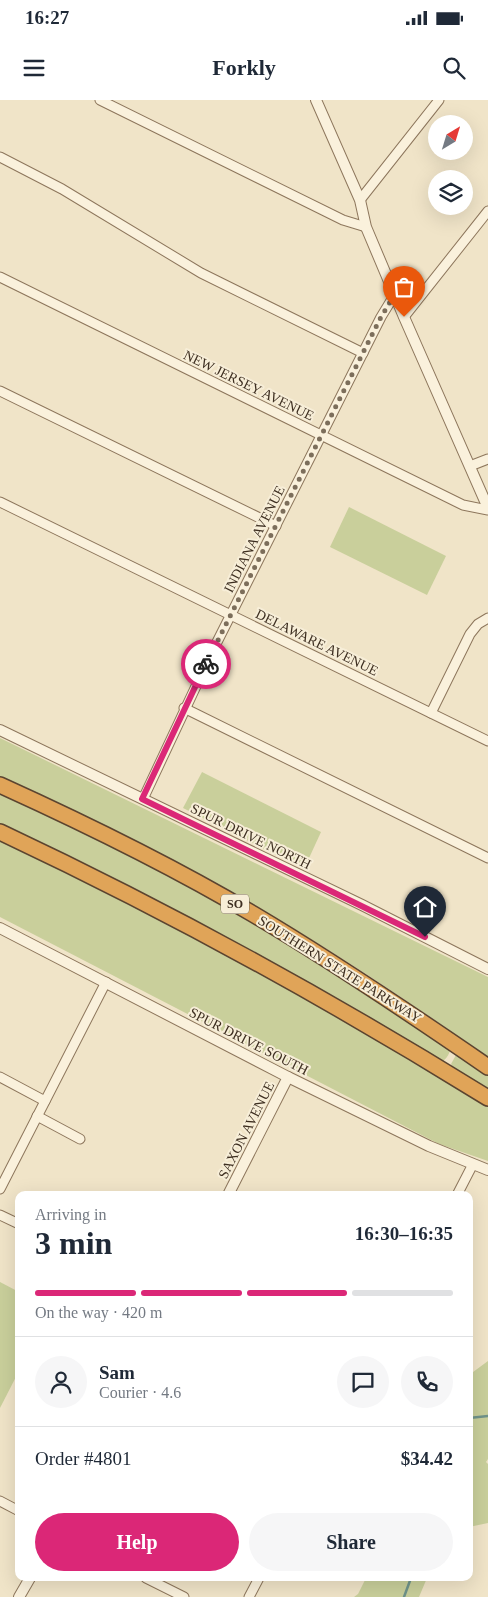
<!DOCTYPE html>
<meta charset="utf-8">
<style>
body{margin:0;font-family:Georgia,serif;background:#f6f6f7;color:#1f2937;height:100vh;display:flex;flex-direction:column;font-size:19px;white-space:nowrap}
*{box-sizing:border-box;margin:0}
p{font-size:16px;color:#747a83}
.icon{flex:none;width:28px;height:28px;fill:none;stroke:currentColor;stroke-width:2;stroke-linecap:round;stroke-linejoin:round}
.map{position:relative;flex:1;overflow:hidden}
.side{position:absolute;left:15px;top:1091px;width:458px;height:390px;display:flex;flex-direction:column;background:#fff;border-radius:10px;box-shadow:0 5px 20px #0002}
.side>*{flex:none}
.needle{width:32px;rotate:38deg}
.fabs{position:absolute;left:428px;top:15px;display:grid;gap:10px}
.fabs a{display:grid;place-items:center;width:45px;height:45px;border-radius:50%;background:#fff;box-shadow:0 5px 20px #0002;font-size:25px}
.pin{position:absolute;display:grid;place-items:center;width:42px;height:42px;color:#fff;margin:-51px -21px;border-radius:50% 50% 50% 0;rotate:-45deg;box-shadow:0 0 5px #0007}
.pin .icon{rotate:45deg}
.courier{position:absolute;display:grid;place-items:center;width:50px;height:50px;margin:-25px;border:4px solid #db2777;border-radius:50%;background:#fff;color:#222;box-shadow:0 1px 6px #0007}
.head em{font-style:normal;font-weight:800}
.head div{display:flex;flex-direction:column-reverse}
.head{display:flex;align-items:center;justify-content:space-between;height:85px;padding:0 20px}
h1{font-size:32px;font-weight:800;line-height:38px}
.bar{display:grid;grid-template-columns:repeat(4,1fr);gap:8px 5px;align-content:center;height:60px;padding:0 20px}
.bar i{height:6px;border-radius:4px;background:#e0e1e3}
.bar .active{background:#db2777}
.bar p{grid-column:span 4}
.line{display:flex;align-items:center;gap:12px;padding:0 20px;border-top:1px solid #e0e1e3}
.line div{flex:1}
.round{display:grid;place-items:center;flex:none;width:52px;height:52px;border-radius:26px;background:#f6f6f7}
.action{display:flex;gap:10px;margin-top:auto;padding:10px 20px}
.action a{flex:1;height:58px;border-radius:30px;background:#db2777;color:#fff;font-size:20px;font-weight:800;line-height:58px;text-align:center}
.action a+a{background:#f6f6f7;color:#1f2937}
.status{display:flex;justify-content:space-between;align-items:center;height:35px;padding:0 25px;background:#fff;direction:ltr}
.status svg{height:14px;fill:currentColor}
header{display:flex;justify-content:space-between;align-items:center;height:65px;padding:0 20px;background:#fff;font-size:22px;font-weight:800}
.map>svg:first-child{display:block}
.green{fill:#c9cf9b}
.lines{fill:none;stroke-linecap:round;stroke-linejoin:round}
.stream{stroke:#6f938a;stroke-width:2.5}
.minor-casing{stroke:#8d765c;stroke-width:11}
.tertiary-casing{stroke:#8d765c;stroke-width:12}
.motorway-casing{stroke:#5b4430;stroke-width:18}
.minor{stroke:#faf1dc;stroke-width:9}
.tertiary{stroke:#faf1dc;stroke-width:10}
.motorway{stroke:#e0a458;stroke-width:15}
.done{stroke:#7c6e5b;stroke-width:5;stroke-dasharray:0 9}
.route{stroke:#db2777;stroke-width:6}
.labels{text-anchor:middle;stroke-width:4;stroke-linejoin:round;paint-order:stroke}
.shield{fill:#f7eed8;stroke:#756857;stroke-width:1}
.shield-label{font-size:12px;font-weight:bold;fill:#3d2e20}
.street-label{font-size:14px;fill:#3d2e20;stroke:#f7eed8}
</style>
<div class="status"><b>16:27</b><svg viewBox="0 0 49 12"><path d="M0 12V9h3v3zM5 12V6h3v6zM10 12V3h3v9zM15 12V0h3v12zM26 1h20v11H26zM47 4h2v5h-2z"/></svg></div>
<header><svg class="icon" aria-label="menu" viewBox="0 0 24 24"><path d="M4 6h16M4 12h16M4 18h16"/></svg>Forkly<svg class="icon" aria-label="search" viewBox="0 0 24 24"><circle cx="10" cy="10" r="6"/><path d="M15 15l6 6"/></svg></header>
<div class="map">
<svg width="488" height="1497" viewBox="0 0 488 1497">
<rect width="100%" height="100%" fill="#f0e4c8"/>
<g class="green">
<path d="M 349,407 L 446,456 L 427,495 L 330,447 Z"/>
<path d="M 0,638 L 488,877 L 488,957 C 426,914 364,871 299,832 C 203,774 101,725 0,677 Z"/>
<path d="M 202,672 L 321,732 L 304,769 L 183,708 Z"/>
<path d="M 0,692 C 98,738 195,786 289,842 C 344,875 396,913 450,949 C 450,953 447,958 443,961 L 439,959 C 296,875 151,795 0,725 Z"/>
<path d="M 0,739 L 224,850 L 441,976 L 488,1005 L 488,1061 L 439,1044 L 0,817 Z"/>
<path d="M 456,955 L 461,955 L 488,974 L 488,990 L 453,968 L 451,964 Z"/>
<path d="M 0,1182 L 19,1192 L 19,1271 L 0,1308 Z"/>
<path d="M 488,1261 L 488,1359 L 486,1362 L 488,1364 L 488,1423 L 469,1427 L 469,1275 Z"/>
<path d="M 366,1478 L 427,1478 L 419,1497 L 354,1497 L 358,1494 Z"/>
</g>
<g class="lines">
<g class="stream">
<path d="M 469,1318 L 488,1316"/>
<path d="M 404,1497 L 411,1478"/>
</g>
<defs>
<g id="minor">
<path d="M 100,0 L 343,120 L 366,127"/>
<path d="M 0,57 L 62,89 L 201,173 L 363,253"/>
<path d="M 360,100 L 439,0"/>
<path d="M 0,177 L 463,405 L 488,410"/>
<path d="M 404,217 L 488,111"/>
<path d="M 0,291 L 276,426"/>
<path d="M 470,366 L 488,359"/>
<path d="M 0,402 L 488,641"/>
<path d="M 184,608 L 488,758"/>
<path d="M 431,613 L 470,534 L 478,524 L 488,518"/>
<path d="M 143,699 L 213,550 L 381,217 L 395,194"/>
<path d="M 0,977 L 45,1001"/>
<path d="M 37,1016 L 80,1039"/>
<path d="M 0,1089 L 106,882"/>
<path d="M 457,1095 L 473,1064"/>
<path d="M 0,1115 L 19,1124"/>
<path d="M 0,1401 L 19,1411"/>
<path d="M 146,1478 L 184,1497"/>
<path d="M 249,1497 L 259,1478"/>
</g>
<g id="tertiary">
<path d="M 316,0 L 360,100 L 366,127 L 404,217 L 488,408"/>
<path d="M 0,630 L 362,805 L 488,869"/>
<path d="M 0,828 L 288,977 L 429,1046 L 488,1070"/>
<path d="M 228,1095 L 288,977"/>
<path d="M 19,1497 L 30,1478"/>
</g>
<g id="motorway">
<path d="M 0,685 C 86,724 172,766 253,814 C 334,862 411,914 488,967"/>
<path d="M 0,732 C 168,811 330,900 488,998"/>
</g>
</defs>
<use href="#minor" class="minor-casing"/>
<use href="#tertiary" class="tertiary-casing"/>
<use href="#motorway" class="motorway-casing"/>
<use href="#minor" class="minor"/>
<use href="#tertiary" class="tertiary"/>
<use href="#motorway" class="motorway"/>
</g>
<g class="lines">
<path class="done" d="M 206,564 L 381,217 L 395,194 L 404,217"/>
<path class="route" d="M 206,564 L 142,699 L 425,837"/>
</g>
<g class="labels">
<rect class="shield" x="221" y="794.5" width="28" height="19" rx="4"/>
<g class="shield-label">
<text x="235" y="808">SO</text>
</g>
<g class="street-label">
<text transform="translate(249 285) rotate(26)" y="5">NEW JERSEY AVENUE</text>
<text transform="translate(254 439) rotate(-63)" y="5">INDIANA AVENUE</text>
<text transform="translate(317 542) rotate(26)" y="5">DELAWARE AVENUE</text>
<text transform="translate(251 736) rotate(26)" y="5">SPUR DRIVE NORTH</text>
<text transform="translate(340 869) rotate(32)" y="5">SOUTHERN STATE PARKWAY</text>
<text transform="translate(249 941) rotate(27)" y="5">SPUR DRIVE SOUTH</text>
<text transform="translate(246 1030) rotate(-63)" y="5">SAXON AVENUE</text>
</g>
</g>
</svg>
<div class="fabs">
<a><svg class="needle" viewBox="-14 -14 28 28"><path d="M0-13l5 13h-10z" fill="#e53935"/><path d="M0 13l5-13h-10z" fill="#747a83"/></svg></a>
<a><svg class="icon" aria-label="layers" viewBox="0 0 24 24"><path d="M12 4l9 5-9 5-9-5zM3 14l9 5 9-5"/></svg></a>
</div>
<div class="pin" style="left:404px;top:217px;background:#ea580c"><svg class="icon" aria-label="bag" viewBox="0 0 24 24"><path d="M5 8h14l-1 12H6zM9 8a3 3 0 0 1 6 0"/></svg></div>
<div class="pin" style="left:425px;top:837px;background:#1f2937"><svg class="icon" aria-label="home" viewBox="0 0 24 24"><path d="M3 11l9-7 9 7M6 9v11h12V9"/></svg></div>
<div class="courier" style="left:206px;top:564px"><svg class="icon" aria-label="bike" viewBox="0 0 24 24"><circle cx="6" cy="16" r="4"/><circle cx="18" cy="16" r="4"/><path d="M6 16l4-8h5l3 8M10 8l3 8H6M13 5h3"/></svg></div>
<section class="side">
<div class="head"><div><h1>3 min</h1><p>Arriving in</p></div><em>16:30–16:35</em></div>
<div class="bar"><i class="active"></i><i class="active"></i><i class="active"></i><i></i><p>On the way · 420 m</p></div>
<div class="line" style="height:90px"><a class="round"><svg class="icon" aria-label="person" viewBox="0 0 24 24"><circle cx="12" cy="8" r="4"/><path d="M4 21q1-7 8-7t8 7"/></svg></a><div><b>Sam</b><p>Courier · 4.6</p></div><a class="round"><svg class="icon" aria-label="chat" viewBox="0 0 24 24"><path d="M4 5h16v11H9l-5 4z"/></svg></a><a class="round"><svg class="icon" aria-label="phone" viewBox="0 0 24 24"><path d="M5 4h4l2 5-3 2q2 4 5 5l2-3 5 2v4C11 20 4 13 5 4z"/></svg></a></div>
<div class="line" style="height:65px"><div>Order #4801</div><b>$34.42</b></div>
<div class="action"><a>Help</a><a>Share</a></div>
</section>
</div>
